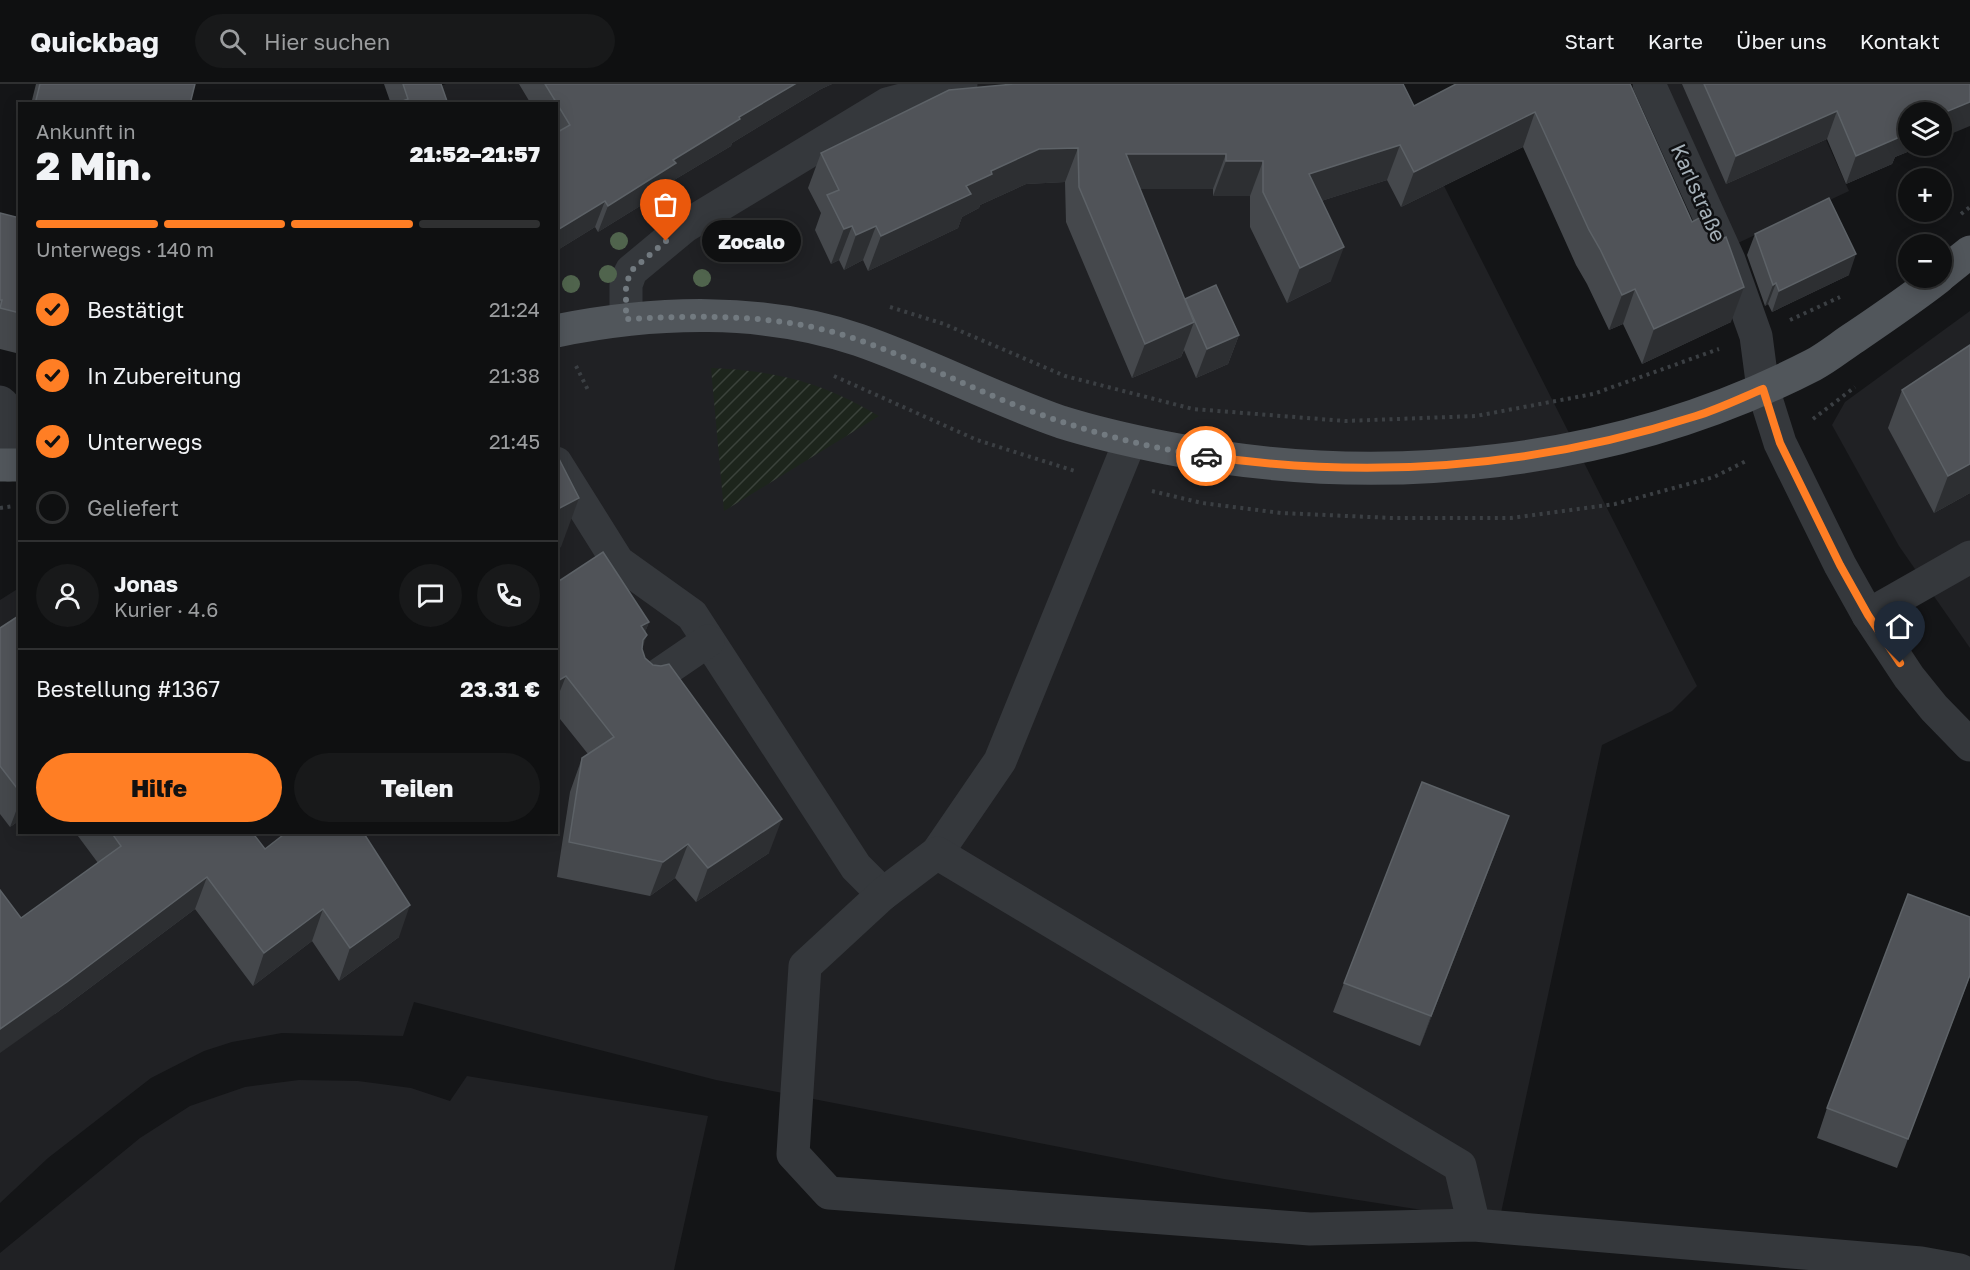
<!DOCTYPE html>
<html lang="de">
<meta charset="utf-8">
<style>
body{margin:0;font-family:"Golos Text",sans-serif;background:#18191a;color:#f1f3f6;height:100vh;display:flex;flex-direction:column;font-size:22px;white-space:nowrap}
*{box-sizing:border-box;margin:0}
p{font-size:20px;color:#9b9d9f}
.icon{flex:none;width:33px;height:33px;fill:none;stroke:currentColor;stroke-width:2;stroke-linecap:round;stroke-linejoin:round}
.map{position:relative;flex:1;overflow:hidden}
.panel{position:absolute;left:18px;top:18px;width:540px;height:732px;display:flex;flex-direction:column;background:#0f1011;border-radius:0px;box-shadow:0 3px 15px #0003,0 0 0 2px #2f3031}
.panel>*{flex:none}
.buttons{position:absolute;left:1898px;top:18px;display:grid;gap:12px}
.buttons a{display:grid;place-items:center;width:54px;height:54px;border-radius:50%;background:#0f1011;box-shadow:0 3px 15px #0003,0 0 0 2px #2f3031;font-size:30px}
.pin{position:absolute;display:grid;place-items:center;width:51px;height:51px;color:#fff;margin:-62px -26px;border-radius:50% 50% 50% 0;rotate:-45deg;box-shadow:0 0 6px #0007}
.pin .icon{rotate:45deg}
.courier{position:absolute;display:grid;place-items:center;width:60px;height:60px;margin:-30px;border:4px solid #ff7e24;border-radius:50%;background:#fff;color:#222;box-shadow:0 2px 8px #0007}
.bubble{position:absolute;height:42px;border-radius:21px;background:#0f1011;box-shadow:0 3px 15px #0003,0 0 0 2px #2f3031;font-size:20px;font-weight:800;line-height:42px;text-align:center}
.overview em{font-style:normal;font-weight:800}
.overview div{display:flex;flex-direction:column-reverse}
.overview{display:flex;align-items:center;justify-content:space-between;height:102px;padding:0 18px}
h1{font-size:39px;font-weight:800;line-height:45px}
.bar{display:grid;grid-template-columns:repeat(4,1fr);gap:9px 6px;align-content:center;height:72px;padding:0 18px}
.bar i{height:8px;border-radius:4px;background:#2f3031}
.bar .active{background:#ff7e24}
.bar p{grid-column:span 4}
.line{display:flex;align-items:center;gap:15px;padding:0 18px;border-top:2px solid #2f3031}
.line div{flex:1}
.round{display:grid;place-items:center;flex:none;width:63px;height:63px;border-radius:32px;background:#18191a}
ol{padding:0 18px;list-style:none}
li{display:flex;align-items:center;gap:18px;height:66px}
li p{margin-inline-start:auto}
li .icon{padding:6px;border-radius:50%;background:#ff7e24;color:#111;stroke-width:4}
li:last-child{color:#9b9d9f}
li i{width:33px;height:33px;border:3px solid #2f3031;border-radius:50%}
.button{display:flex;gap:12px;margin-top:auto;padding:12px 18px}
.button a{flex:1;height:69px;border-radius:36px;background:#ff7e24;color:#111;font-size:24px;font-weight:800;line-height:69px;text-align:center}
.button a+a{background:#18191a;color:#f1f3f6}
header{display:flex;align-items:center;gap:36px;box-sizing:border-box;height:84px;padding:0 30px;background:#0f1011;border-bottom:2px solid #2f3031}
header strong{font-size:28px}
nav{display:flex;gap:33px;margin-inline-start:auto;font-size:21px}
.search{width:420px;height:54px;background:#18191a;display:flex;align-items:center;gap:15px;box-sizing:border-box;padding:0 21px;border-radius:33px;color:#9b9d9f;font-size:22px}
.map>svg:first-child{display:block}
.built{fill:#202124}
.garden{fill:url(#garden-furrows)}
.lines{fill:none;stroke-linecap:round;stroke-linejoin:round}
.path{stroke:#3b3f43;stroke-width:4;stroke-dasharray:3 4.5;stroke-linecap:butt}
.minor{stroke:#35383c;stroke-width:33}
.major{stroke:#51565b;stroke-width:33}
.tree{fill:#50644d}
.wall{fill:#45484c}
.shaded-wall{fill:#2d2f32}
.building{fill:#505358;stroke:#5d6267;stroke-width:1.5}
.done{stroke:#727a80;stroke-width:6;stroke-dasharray:0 10.8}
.route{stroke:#ff7e24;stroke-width:8}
.labels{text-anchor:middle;stroke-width:5;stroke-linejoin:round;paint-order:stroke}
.street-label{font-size:21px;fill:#a5b0b8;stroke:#0f1012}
</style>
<header>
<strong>Quickbag</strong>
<div class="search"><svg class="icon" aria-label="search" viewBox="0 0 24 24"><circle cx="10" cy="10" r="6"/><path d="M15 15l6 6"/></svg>Hier suchen</div>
<nav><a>Start</a><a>Karte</a><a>Über uns</a><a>Kontakt</a></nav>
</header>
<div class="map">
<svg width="1970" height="1186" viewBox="0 0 1970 1186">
<defs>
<pattern id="garden-furrows" width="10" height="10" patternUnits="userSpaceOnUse" patternTransform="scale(1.5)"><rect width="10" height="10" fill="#1d251c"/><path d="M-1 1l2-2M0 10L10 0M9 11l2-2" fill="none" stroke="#3b423b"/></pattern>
</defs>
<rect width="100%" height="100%" fill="#141517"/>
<g class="built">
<path d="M 446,0 L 1396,0 L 1398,11 L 1697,602 L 1672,627 L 1602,661 L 1499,1138 L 1224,1095 L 716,996 L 414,918 L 403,952 L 282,949 L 232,958 L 204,967 L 151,994 L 48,1074 L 0,1119 L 0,516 L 19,504 L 20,748 L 556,748 L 556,20 L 396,19 Z"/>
<path d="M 1665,0 L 1801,0 L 1849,107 L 1738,159 Z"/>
<path d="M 1970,227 L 1970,564 L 1899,462 L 1832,341 L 1845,318 Z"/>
<path d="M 467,992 L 708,1032 L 674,1186 L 0,1186 L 0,1169 L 140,1054 L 190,1022 L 245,1003 L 299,996 L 358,997 L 411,1004 L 450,1017 Z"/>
</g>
<path class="garden" d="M 711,284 C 778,287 822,298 879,332 L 724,427 Z"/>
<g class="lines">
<g class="path">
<path d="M 1961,130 L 1970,123"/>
<path d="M 890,223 L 944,240 L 1065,292 L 1193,325 L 1345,337 L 1476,332 L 1593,310 L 1719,265"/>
<path d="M 1790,236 L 1840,213"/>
<path d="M 576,282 L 588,306"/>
<path d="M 834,292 L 977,356 L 1075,387"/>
<path d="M 1813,335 L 1855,303"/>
<path d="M 1152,407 L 1202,419 L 1281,429 L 1392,434 L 1511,434 L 1615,420 L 1714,393 L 1746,377"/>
<path d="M 0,424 L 14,422"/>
</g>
<g class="minor">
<path d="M 1649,0 L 1729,176 L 1756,252 L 1763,305 L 1780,359 L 1840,481 L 1868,531 L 1909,593 L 1934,624 L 1970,661"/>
<path d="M 626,235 L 626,201 L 631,187 L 684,143 L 887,20 L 961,0"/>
<path d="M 0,318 C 17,330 11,363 9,381"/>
<path d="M 556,379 L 618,478 L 692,531 L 856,783 L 883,810"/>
<path d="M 1868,531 L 1970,473"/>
<path d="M 648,598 L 708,557"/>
<path d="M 937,769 L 1000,677 L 1130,357"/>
<path d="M 1474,1141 L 1310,1145 L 829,1109 L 793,1070 L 805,882 L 883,810 L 937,769 L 1460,1082 L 1474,1141 L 1921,1179 L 1960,1186"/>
</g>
<g class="major">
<path d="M 1941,191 L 1970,168"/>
<path d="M 556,247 C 654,227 763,223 859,256 C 928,280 992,314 1061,338 C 1096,349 1132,357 1167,364 C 1383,407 1617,382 1813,281 C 1828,273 1841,262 1855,253 C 1883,234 1911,215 1938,194"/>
<path d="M 0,381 L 20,381"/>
</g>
</g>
<g class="tree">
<circle cx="656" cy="133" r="9"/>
<circle cx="619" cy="157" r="9"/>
<circle cx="608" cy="190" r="9"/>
<circle cx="702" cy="194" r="9"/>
<circle cx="571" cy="200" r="9"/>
</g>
<g class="wall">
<path d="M 36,0 L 195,0 L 190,20 L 31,20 Z"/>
<path d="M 384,0 L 441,0 L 448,20 L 391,20 Z"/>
<path d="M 519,0 L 832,0 L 821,5 L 732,59 L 731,62 L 669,99 L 666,106 L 598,148 L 595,143 L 556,167 L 556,20 L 531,20 Z"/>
<path d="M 1630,0 L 1731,238 L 1642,280 L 1623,240 L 1609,246 L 1587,200 L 1576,181 L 1523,63 L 1401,123 L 1387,96 L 1321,117 L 1331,197 L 1287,219 L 1250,143 L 1250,112 L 1213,112 L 1213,105 L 1140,105 L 1185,215 L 1239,251 L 1228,280 L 1196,294 L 1184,266 L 1181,273 L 1132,294 L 1066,138 L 1065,98 L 1026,100 L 980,121 L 979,124 L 962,133 L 958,144 L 868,187 L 863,176 L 844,186 L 839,176 L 831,180 L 815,146 L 821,129 L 808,104 L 821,69 L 1414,22 Z"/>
<path d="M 1682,0 L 1970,0 L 1908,62 L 1922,62 L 1895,73 L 1892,80 L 1846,100 L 1827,55 L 1726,100 Z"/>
<path d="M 0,129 L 20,134 L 20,270 L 0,265 Z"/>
<path d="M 1755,150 L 1849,191 L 1772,228 L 1768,220 L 1765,222 L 1747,171 Z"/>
<path d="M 1902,306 L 1970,409 L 1934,429 L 1888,344 Z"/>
<path d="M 556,499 L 649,538 L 645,548 L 642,566 L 645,574 L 769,769 L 696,818 L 675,794 L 650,812 L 557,793 L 570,708 L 582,674 L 588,670 L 556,630 Z"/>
<path d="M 20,531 L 20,736 L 10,743 L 0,730 L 0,544 Z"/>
<path d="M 75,748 L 252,748 L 265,765 L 399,853 L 339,897 L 312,857 L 253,902 L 195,825 L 55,930 L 21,834 L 98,779 Z"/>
<path d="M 1498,762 L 1420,962 L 1333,928 L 1344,899 Z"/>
<path d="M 1970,892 L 1897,1084 L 1817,1054 L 1827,1024 Z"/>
</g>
<g class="shaded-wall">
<path d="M 795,0 L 832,0 L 821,5 L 732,59 L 731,62 L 669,99 L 666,106 L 598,148 L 608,122 L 673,76 L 739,33 Z"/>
<path d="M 1970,18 L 1970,42 L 1941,54 L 1941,30 Z"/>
<path d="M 1837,27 L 1827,55 L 1726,100 L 1736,72 Z"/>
<path d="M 1535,28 L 1523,63 L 1401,123 L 1414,88 Z"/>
<path d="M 1908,44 L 1908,62 L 1922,62 L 1895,73 L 1892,80 L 1846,100 L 1856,72 L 1900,47 Z"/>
<path d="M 1400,61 L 1387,96 L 1296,125 L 1309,90 Z"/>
<path d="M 1078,64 L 1065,98 L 1026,100 L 980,121 L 979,124 L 962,133 L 958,144 L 868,187 L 881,152 L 991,87 L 1039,65 Z"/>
<path d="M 1126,70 L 1226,70 L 1213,105 L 1113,105 Z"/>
<path d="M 1226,77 L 1263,77 L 1250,112 L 1213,112 Z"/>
<path d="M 605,117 L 595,143 L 556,167 L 556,147 Z"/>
<path d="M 852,142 L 839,176 L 831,180 L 844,145 Z"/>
<path d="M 876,142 L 863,176 L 844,186 L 856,151 Z"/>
<path d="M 1344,163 L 1331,197 L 1287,219 L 1300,184 Z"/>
<path d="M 1856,170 L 1849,191 L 1772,228 L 1779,207 Z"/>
<path d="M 1776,199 L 1768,220 L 1765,222 L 1773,201 Z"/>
<path d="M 1744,203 L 1731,238 L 1642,280 L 1654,245 Z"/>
<path d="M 1635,205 L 1623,240 L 1609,246 L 1622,211 Z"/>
<path d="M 1194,238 L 1181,273 L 1132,294 L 1145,260 Z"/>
<path d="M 1239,251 L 1228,280 L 1196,294 L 1207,265 Z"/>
<path d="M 1970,380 L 1970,409 L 1934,429 L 1948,392 Z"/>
<path d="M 579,414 L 561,463 L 556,466 L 556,426 Z"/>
<path d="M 649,538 L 636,572 L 641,542 Z"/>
<path d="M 647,551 L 635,585 L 643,556 Z"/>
<path d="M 566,592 L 556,617 L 556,598 Z"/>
<path d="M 20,717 L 20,736 L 10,743 Z"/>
<path d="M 1509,732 L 1498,762 L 1420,962 L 1431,932 Z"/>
<path d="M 782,735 L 769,769 L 696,818 L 708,784 Z"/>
<path d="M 688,760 L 675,794 L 650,812 L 663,778 Z"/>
<path d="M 207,793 L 195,825 L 55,930 L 0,969 L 0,945 Z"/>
<path d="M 410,821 L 399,853 L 339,897 L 350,864 Z"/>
<path d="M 323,825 L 312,857 L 253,902 L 264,869 Z"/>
</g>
<g class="building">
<path d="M 40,0 L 195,0 L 190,20 L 35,20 Z"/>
<path d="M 403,0 L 441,0 L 448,20 L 395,20 L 408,15 Z"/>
<path d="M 545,0 L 795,0 L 739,33 L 740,35 L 673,76 L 676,79 L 608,122 L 605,117 L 556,147 L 556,49 L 570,41 Z"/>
<path d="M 1014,0 L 1403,0 L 1414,22 L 1456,0 L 1630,0 L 1692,138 L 1703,132 L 1715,158 L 1726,153 L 1744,203 L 1654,245 L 1635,205 L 1622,211 L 1600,165 L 1589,146 L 1535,28 L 1414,88 L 1400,61 L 1309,90 L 1344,163 L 1300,184 L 1263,108 L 1263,77 L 1226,77 L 1226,70 L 1126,70 L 1194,238 L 1145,260 L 1079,103 L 1078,64 L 1039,65 L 991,87 L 992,90 L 966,102 L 971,110 L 881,152 L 876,142 L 856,151 L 852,142 L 844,145 L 827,111 L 839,106 L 821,69 L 949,6 Z"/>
<path d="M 1704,0 L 1970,0 L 1970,18 L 1941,30 L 1941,28 L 1908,28 L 1908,44 L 1900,47 L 1902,52 L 1856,72 L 1837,27 L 1736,72 Z"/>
<path d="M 1829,114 L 1856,170 L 1779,207 L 1776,199 L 1773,201 L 1755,150 Z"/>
<path d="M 0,129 L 20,134 L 20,229 L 0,224 L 2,216 L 0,216 Z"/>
<path d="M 1216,201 L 1239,251 L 1207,265 L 1185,215 Z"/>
<path d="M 1970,261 L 1970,380 L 1948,392 L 1902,306 Z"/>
<path d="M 556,369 L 579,414 L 556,426 Z"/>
<path d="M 603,468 L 649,538 L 641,542 L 647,551 L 643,556 L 642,565 L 645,574 L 653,581 L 661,582 L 669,580 L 782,735 L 708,784 L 688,760 L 663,778 L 569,758 L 582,674 L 614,653 L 566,592 L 556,598 L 556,499 Z"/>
<path d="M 20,531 L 20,708 L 0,682 L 0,544 Z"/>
<path d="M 1422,698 L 1509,732 L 1431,932 L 1344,899 Z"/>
<path d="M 111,748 L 252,748 L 265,765 L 287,748 L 363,748 L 410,821 L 350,864 L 323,825 L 264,869 L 207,793 L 67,898 L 0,945 L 0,806 L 21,834 L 121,762 Z"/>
<path d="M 1908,810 L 1970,833 L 1970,891 L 1908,1055 L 1827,1024 Z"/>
</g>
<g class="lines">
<path class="done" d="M 666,157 L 631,187 L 626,201 L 626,235 C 690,232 754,230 817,244 C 881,259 940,290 1000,315 C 1066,342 1136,362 1206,372"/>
<path class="route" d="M 1206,372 C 1371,396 1537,383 1696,332 C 1719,325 1741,314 1763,305 L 1780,359 L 1840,481 L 1868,531 L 1900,579"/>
</g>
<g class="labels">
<g class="street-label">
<text transform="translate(1698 109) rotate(66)" y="7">Karlstraße</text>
</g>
</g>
</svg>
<div class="buttons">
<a><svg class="icon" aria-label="layers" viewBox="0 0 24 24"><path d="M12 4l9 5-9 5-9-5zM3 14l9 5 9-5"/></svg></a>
<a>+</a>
<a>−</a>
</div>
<div class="pin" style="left:666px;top:157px;background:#ea580c"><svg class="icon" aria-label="bag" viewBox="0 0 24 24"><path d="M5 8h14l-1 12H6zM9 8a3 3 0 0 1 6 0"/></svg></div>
<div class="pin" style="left:1900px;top:579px;background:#1f2937"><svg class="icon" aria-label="home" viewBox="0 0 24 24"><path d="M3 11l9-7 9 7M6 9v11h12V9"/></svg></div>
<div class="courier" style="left:1206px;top:372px"><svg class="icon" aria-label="car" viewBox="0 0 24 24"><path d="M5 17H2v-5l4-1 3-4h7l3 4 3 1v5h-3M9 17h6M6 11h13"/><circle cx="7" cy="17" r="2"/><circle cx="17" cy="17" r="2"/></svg></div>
<div class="bubble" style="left:702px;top:136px;width:99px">Zocalo</div>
<section class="panel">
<div class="overview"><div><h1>2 Min.</h1><p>Ankunft in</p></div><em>21:52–21:57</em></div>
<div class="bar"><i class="active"></i><i class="active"></i><i class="active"></i><i></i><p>Unterwegs · 140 m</p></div>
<ol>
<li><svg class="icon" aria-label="check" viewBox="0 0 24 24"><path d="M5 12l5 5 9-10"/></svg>Bestätigt<p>21:24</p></li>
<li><svg class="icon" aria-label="check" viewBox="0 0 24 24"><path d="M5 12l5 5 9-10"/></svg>In Zubereitung<p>21:38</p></li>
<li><svg class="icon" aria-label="check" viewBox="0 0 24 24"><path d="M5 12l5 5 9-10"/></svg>Unterwegs<p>21:45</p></li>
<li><i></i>Geliefert</li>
</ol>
<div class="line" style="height:108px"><a class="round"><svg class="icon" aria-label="person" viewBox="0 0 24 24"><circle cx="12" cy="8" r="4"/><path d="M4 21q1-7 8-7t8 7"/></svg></a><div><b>Jonas</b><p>Kurier · 4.6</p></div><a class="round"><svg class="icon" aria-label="chat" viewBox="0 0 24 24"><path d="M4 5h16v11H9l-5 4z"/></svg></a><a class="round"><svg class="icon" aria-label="phone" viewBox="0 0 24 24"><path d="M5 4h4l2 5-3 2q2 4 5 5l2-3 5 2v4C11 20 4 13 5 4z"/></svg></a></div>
<div class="line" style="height:78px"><div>Bestellung #1367</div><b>23.31 €</b></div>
<div class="button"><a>Hilfe</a><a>Teilen</a></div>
</section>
</div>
